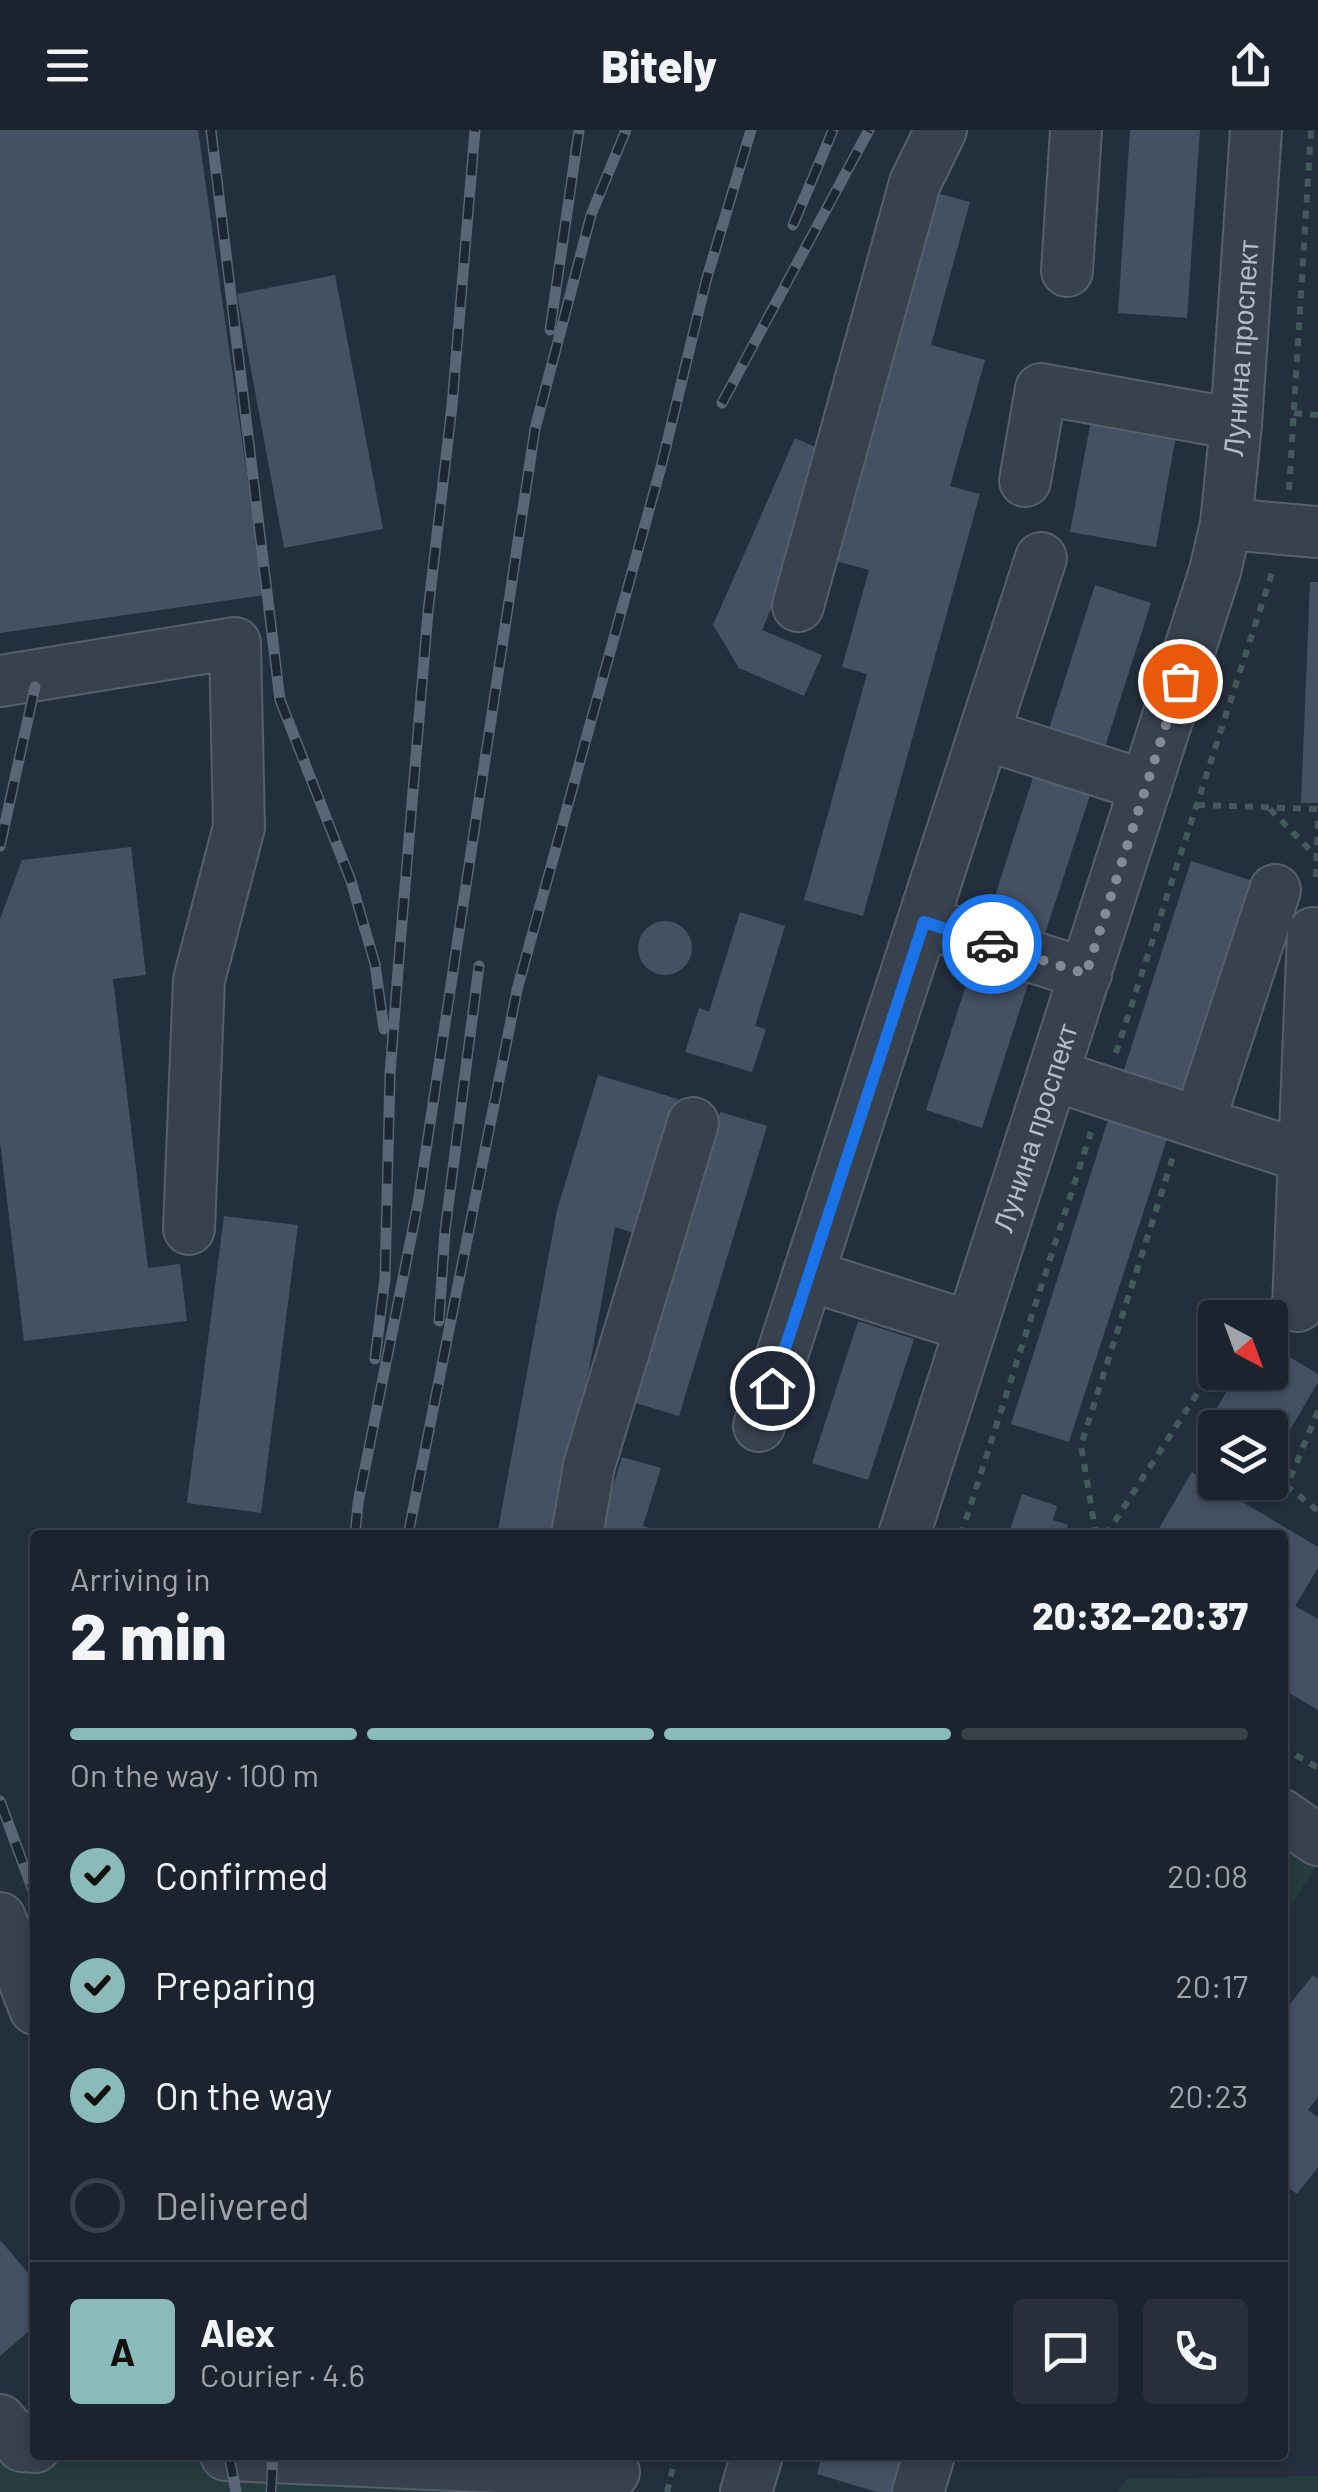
<!DOCTYPE html>
<meta charset="utf-8">
<style>
body{margin:0;font-family:Barlow,sans-serif;background:#282f3a;color:#f1f3f6;height:100vh;display:flex;flex-direction:column;font-size:38px;white-space:nowrap}
*{box-sizing:border-box;margin:0}
p{font-size:32px;color:#a0a4aa}
.icon{flex:none;width:55px;height:55px;fill:none;stroke:currentColor;stroke-width:2;stroke-linecap:round;stroke-linejoin:round}
.map{position:relative;flex:1;overflow:hidden}
.drawer{position:absolute;left:30px;top:1400px;width:1258px;height:930px;display:flex;flex-direction:column;background:#1b232e;border-radius:10px;box-shadow:0 5px 15px #0003,0 0 0 2px #39404a}
.drawer>*{flex:none}
.needle{width:65px;rotate:139deg}
.buttons{position:absolute;left:1198px;top:1170px;display:grid;gap:20px}
.buttons a{display:grid;place-items:center;width:90px;height:90px;border-radius:10px;background:#1b232e;box-shadow:0 5px 15px #0003,0 0 0 2px #39404a;font-size:50px}
.pin{position:absolute;display:grid;place-items:center;width:85px;height:85px;color:#fff;margin:-42px;border:5px solid #fff;border-radius:50%;box-shadow:0 2px 10px #0007}
.courier{position:absolute;display:grid;place-items:center;width:100px;height:100px;margin:-50px;border:8px solid #1a73e8;border-radius:50%;background:#fff;color:#222;box-shadow:0 2px 12px #0007}
.headline em{font-style:normal;font-weight:800}
.headline div{display:flex;flex-direction:column-reverse}
.headline{display:flex;align-items:center;justify-content:space-between;height:170px;padding:0 40px}
h1{font-size:65px;font-weight:800;line-height:75px}
.bar{display:grid;grid-template-columns:repeat(4,1fr);gap:15px 10px;align-content:center;height:120px;padding:0 40px}
.bar i{height:12px;border-radius:8px;background:#39404a}
.bar .active{background:#8bbbb9}
.bar p{grid-column:span 4}
.line{display:flex;align-items:center;gap:25px;padding:0 40px;border-top:2px solid #39404a}
.line div{flex:1}
.round{display:grid;place-items:center;flex:none;width:105px;height:105px;border-radius:10px;background:#282f3a}
ol{padding:0 40px;list-style:none}
li{display:flex;align-items:center;gap:30px;height:110px}
li p{margin-inline-start:auto}
li .icon{padding:10px;border-radius:50%;background:#8bbbb9;color:#111;stroke-width:4}
li:last-child{color:#a0a4aa}
li i{width:55px;height:55px;border:5px solid #39404a;border-radius:50%}
header{display:flex;justify-content:space-between;align-items:center;height:130px;padding:0 40px;background:#1b232e;font-size:45px;font-weight:800}
.map>svg:first-child{display:block}
.green{fill:#263c3f}
.building{fill:#455162}
.lines{fill:none;stroke-linecap:round;stroke-linejoin:round}
.minor-casing{stroke:#565f6c;stroke-width:54}
.path{stroke:#44595c;stroke-width:6;stroke-dasharray:8 8;stroke-linecap:butt}
.minor{stroke:#38414e;stroke-width:50}
.rail-casing{stroke:#5a6575;stroke-width:11}
.rail{stroke:#1d2633;stroke-width:8;stroke-dasharray:22;stroke-linecap:butt}
.done{stroke:#828b98;stroke-width:10;stroke-dasharray:0 18}
.route{stroke:#1a73e8;stroke-width:12}
.labels{text-anchor:middle;stroke-width:8;stroke-linejoin:round;paint-order:stroke}
.street-label{font-size:28px;fill:#b4bcc9;stroke:#1d2633}
</style>
<header><svg class="icon" aria-label="menu" viewBox="0 0 24 24"><path d="M4 6h16M4 12h16M4 18h16"/></svg>Bitely<svg class="icon" aria-label="share" viewBox="0 0 24 24"><path d="M12 15V3M7 8l5-5 5 5M5 13v7h14v-7"/></svg></header>
<div class="map">
<svg width="1318" height="2362" viewBox="0 0 1318 2362">
<rect width="100%" height="100%" fill="#242f3e"/>
<g class="green">
<path d="M 1283,1702 L 1318,1732 L 1283,1789 Z"/>
<path d="M 0,2303 L 35,2325 L 596,2325 L 586,2362 L 0,2362 Z"/>
<path d="M 1318,2346 L 1318,2362 L 1118,2362 L 1126,2349 Z"/>
</g>
<g class="building">
<path d="M 0,0 L 198,0 L 264,465 L 0,503 Z"/>
<path d="M 1130,0 L 1200,0 L 1187,188 L 1118,183 Z"/>
<path d="M 925,60 L 970,72 L 931,215 L 985,230 L 950,356 L 980,364 L 863,786 L 804,770 L 867,544 L 842,537 L 869,440 L 824,428 Z"/>
<path d="M 335,145 L 383,399 L 284,418 L 237,164 Z"/>
<path d="M 1092,285 L 1177,300 L 1156,417 L 1070,402 Z"/>
<path d="M 795,308 L 826,322 L 818,371 L 762,500 L 822,525 L 804,566 L 739,538 L 713,495 Z"/>
<path d="M 1310,452 L 1318,452 L 1318,673 L 1301,673 Z"/>
<path d="M 1095,455 L 1151,473 L 1104,620 L 1048,602 Z"/>
<path d="M 1035,641 L 1092,659 L 1043,810 L 987,791 Z"/>
<path d="M 131,717 L 146,845 L 113,849 L 148,1138 L 180,1134 L 187,1191 L 24,1211 L 0,1012 L 0,789 L 22,730 Z"/>
<path d="M 1191,731 L 1250,750 L 1182,962 L 1123,943 Z"/>
<path d="M 740,782 L 785,796 L 755,896 L 766,899 L 752,942 L 685,922 L 699,878 L 709,882 Z"/>
<circle cx="665" cy="818" r="27"/>
<path d="M 975,827 L 1031,845 L 982,998 L 926,980 Z"/>
<path d="M 598,945 L 678,969 L 637,1104 L 615,1097 L 559,1405 L 497,1405 L 557,1080 Z"/>
<path d="M 720,982 L 767,996 L 679,1286 L 632,1272 Z"/>
<path d="M 1109,987 L 1168,1006 L 1069,1312 L 1011,1294 Z"/>
<path d="M 224,1086 L 298,1095 L 261,1383 L 187,1373 Z"/>
<path d="M 858,1191 L 914,1209 L 868,1350 L 812,1333 Z"/>
<path d="M 1270,1215 L 1318,1244 L 1318,1252 L 1270,1334 L 1270,1298 L 1215,1298 L 1215,1322 L 1197,1312 L 1238,1242 L 1270,1242 Z"/>
<path d="M 622,1327 L 661,1338 L 643,1396 L 669,1405 L 598,1405 Z"/>
<path d="M 1192,1342 L 1318,1417 L 1318,1438 L 1295,1476 L 1318,1489 L 1318,1580 L 1282,1559 L 1282,1405 L 1155,1405 Z"/>
<path d="M 1022,1364 L 1057,1376 L 1053,1390 L 1068,1395 L 1064,1405 L 1009,1403 Z"/>
<path d="M 1313,1845 L 1318,1849 L 1318,1967 L 1308,1980 L 1318,1987 L 1318,2037 L 1297,2064 L 1282,2053 L 1282,1884 Z"/>
<path d="M 0,2110 L 35,2151 L 35,2196 L 0,2226 Z"/>
<path d="M 822,2325 L 911,2325 L 900,2362 L 877,2362 L 817,2344 Z"/>
</g>
<g class="lines">
<defs>
<g id="minor">
<path d="M 1067,141 L 1076,0"/>
<path d="M 1025,351 L 1041,259 L 1236,294"/>
<path d="M 1226,394 L 1318,402"/>
<path d="M 798,476 L 915,53 L 941,0"/>
<path d="M 0,551 L 235,513 L 239,697 L 199,850 L 189,1099"/>
<path d="M 984,604 L 1146,656"/>
<path d="M 923,792 L 1086,844"/>
<path d="M 1053,945 L 1305,1027"/>
<path d="M 1199,992 L 1275,760"/>
<path d="M 808,1145 L 971,1197"/>
<path d="M 1298,1176 L 1313,803"/>
<path d="M 759,1296 L 1041,428"/>
<path d="M 577,1405 L 589,1336 L 693,993"/>
<path id="s1" d="M 904,1405 L 1215,441 L 1226,394 L 1236,294 L 1256,0"/>
<path d="M 1282,1685 L 1318,1710"/>
<path d="M 0,1788 L 35,1879"/>
<path d="M 0,2290 L 22,2316 L 35,2317"/>
<path d="M 226,2325 L 614,2342"/>
<path d="M 746,2362 L 757,2325"/>
<path d="M 918,2362 L 929,2325"/>
</g>
</defs>
<use href="#minor" class="minor-casing"/>
<g class="path">
<path d="M 1294,283 L 1318,285"/>
<path d="M 1289,360 L 1311,0"/>
<path d="M 1197,675 L 1318,679"/>
<path d="M 1270,679 L 1316,726"/>
<path d="M 1316,747 L 1318,689"/>
<path d="M 1116,923 L 1273,440"/>
<path d="M 1318,1281 L 1287,1356 L 1318,1381"/>
<path d="M 961,1405 L 1091,1002"/>
<path d="M 1096,1405 L 1081,1315 L 1173,1027"/>
<path d="M 1106,1405 L 1215,1236"/>
<path d="M 1282,1617 L 1318,1638"/>
<path d="M 667,2362 L 676,2325"/>
</g>
<use href="#minor" class="minor"/>
<defs>
<g id="rail">
<path d="M 211,0 L 280,570 L 351,751 L 375,834 L 384,899"/>
<path d="M 793,95 L 833,0"/>
<path d="M 550,200 L 579,0"/>
<path d="M 722,273 L 869,0"/>
<path d="M 0,716 L 35,557"/>
<path d="M 439,1191 L 445,1101 L 479,836"/>
<path d="M 375,1229 L 385,1148 L 390,944 L 399,828 L 428,482 L 452,276 L 475,0"/>
<path d="M 355,1405 L 358,1373 L 418,1073 L 535,299 L 591,85 L 626,0"/>
<path d="M 408,1405 L 517,860 L 662,333 L 706,151 L 751,0"/>
<path d="M 0,1671 L 35,1766"/>
<path d="M 229,2325 L 236,2362"/>
<path d="M 271,2362 L 273,2325"/>
</g>
</defs>
<use href="#rail" class="rail-casing"/>
<use href="#rail" class="rail"/>
</g>
<g class="lines">
<path class="done" d="M 992,814 L 1086,844 L 1180,551"/>
<path class="route" d="M 772,1258 L 924,792 L 992,814"/>
</g>
<g class="labels">
<g class="street-label">
<text dy="10" stroke="none"><textPath href="#s1" startOffset="1238">Лунина проспект</textPath></text>
<text dy="10" stroke="none"><textPath href="#s1" startOffset="428">Лунина проспект</textPath></text>
</g>
</g>
</svg>
<div class="buttons">
<a><svg class="needle" viewBox="-14 -14 28 28"><path d="M0-13l5 13h-10z" fill="#e53935"/><path d="M0 13l5-13h-10z" fill="#a0a4aa"/></svg></a>
<a><svg class="icon" aria-label="layers" viewBox="0 0 24 24"><path d="M12 4l9 5-9 5-9-5zM3 14l9 5 9-5"/></svg></a>
</div>
<div class="pin" style="left:1180px;top:551px;background:#ea580c"><svg class="icon" aria-label="bag" viewBox="0 0 24 24"><path d="M5 8h14l-1 12H6zM9 8a3 3 0 0 1 6 0"/></svg></div>
<div class="pin" style="left:772px;top:1258px;background:#1f2937"><svg class="icon" aria-label="home" viewBox="0 0 24 24"><path d="M3 11l9-7 9 7M6 9v11h12V9"/></svg></div>
<div class="courier" style="left:992px;top:814px"><svg class="icon" aria-label="car" viewBox="0 0 24 24"><path d="M5 17H2v-5l4-1 3-4h7l3 4 3 1v5h-3M9 17h6M6 11h13"/><circle cx="7" cy="17" r="2"/><circle cx="17" cy="17" r="2"/></svg></div>
<section class="drawer">
<div class="headline"><div><h1>2 min</h1><p>Arriving in</p></div><em>20:32–20:37</em></div>
<div class="bar"><i class="active"></i><i class="active"></i><i class="active"></i><i></i><p>On the way · 100 m</p></div>
<ol>
<li><svg class="icon" aria-label="check" viewBox="0 0 24 24"><path d="M5 12l5 5 9-10"/></svg>Confirmed<p>20:08</p></li>
<li><svg class="icon" aria-label="check" viewBox="0 0 24 24"><path d="M5 12l5 5 9-10"/></svg>Preparing<p>20:17</p></li>
<li><svg class="icon" aria-label="check" viewBox="0 0 24 24"><path d="M5 12l5 5 9-10"/></svg>On the way<p>20:23</p></li>
<li><i></i>Delivered</li>
</ol>
<div class="line" style="height:180px"><b class="round" style="background:#8bbbb9;color:#111">A</b><div><b>Alex</b><p>Courier · 4.6</p></div><a class="round"><svg class="icon" aria-label="chat" viewBox="0 0 24 24"><path d="M4 5h16v11H9l-5 4z"/></svg></a><a class="round"><svg class="icon" aria-label="phone" viewBox="0 0 24 24"><path d="M5 4h4l2 5-3 2q2 4 5 5l2-3 5 2v4C11 20 4 13 5 4z"/></svg></a></div>
</section>
</div>
